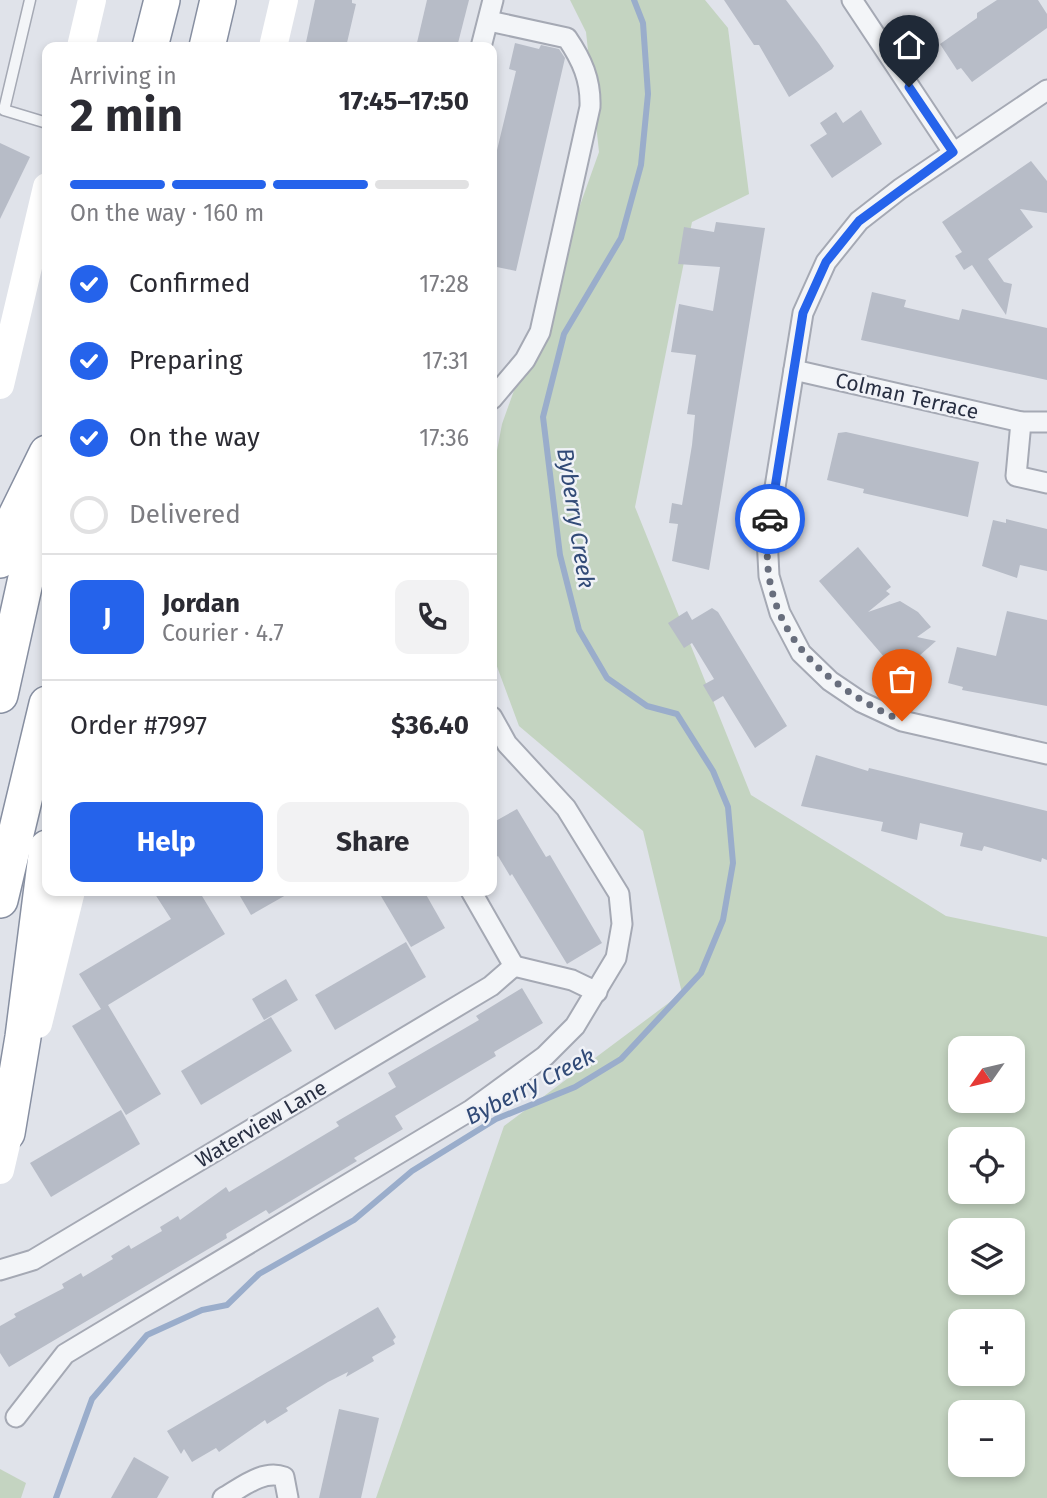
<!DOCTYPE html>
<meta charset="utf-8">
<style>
body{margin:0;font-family:"Fira Sans",sans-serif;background:#f2f2f3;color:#2b2b33;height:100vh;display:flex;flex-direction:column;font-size:26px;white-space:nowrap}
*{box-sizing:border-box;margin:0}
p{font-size:23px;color:#7c7c81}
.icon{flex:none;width:38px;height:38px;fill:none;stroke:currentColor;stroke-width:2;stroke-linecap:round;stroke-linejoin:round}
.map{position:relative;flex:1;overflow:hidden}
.panel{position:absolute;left:42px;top:42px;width:455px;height:854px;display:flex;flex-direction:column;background:#fff;border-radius:14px;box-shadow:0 4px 10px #0003}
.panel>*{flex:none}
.needle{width:46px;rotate:236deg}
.fabs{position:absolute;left:948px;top:1036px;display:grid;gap:14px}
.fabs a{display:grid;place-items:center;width:77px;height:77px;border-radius:14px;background:#fff;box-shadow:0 4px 10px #0003;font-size:35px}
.pin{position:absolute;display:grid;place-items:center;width:60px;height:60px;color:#fff;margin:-72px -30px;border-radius:50% 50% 50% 0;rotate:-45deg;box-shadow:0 0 7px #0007}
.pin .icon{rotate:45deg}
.courier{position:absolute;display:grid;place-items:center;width:70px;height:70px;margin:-35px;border:5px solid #2563eb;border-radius:50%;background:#fff;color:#222;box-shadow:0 2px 9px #0007}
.overview em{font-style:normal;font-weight:700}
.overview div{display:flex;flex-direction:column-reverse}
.overview{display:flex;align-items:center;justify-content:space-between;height:119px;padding:0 28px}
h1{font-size:46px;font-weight:700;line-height:52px}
.bar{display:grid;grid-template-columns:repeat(4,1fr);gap:10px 7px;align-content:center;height:84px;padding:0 28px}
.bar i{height:9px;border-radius:5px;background:#e1e1e2}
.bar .selected{background:#2563eb}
.bar p{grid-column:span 4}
.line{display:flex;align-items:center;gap:18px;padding:0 28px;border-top:2px solid #e1e1e2}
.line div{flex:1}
.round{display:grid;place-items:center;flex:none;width:74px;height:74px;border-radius:14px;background:#f2f2f3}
ol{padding:0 28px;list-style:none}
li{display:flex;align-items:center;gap:21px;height:77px}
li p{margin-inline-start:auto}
li .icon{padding:7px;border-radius:50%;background:#2563eb;color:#fff;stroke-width:4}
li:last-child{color:#7c7c81}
li i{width:38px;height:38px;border:4px solid #e1e1e2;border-radius:50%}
.button{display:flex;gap:14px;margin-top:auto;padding:14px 28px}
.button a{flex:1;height:80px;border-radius:14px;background:#2563eb;color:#fff;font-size:28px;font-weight:700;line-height:80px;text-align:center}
.button a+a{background:#f2f2f3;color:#2b2b33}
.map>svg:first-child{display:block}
.green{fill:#c4d4c1;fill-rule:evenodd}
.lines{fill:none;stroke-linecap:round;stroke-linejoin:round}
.stream{stroke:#9aadcb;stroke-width:6}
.building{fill:#b7bcc7}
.service-casing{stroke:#a5a9b4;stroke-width:13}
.minor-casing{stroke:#a5a9b4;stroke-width:23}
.motorway-casing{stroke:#878fa1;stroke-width:38}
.service{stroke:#f3f5f8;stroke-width:10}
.minor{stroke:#f3f5f8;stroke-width:19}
.secondary{stroke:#fff;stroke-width:28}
.motorway{stroke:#fff;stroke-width:35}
.done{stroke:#686e7d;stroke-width:7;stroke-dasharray:0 12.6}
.route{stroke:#2563eb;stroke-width:9}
.labels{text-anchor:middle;stroke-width:5;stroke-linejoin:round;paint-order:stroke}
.street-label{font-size:21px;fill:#282f42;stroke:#f0f2f7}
.water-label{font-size:23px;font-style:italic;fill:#314a77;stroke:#f0f2f7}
</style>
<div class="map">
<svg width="1047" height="1498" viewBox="0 0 1047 1498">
<rect width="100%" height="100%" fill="#e0e3ea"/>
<g class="green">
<path d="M 570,0 L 705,0 L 728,28 L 749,194 L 692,222 L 635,507 L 751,795 L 946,916 L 1047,937 L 1047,1498 L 376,1498 L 504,1126 L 682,993 L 643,831 L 519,726 L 492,653 L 492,477 L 502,424 L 599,152 L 586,32 ZM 961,1048 L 1013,1048 L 1013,1101 L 961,1101 ZM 961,1139 L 1013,1139 L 1013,1192 L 961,1192 ZM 961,1230 L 1013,1230 L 1013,1283 L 961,1283 ZM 961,1321 L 1013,1321 L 1013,1374 L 961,1374 ZM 961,1412 L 1013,1412 L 1013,1465 L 961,1465 Z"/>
<path d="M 0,1469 L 26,1483 L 21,1498 L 0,1498 Z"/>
</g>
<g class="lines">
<path class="stream" d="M 56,1498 L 92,1399 L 147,1335 L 202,1310 L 227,1305 L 259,1274 L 354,1220 L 412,1171 L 496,1119 L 575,1087 L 621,1059 L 701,973 L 723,920 L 733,863 L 728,807 L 713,771 L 677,714 L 647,706 L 607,678 L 579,630 L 560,555 L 543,417 L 564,334 L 621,238 L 641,165 L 648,94 L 643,23 L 634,0"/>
</g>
<g class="building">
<path d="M 315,0 L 352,0 L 352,3 L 356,4 L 346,47 L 305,47 Z"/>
<path d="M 427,0 L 469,0 L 457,47 L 416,47 Z"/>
<path d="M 724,0 L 786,0 L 819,44 L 834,66 L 832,69 L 789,97 L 759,45 L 754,45 Z"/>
<path d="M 997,0 L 1038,0 L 1047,14 L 1047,28 L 972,82 L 961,68 L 957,70 L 940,44 L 977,18 L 977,13 Z"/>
<path d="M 515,43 L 539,49 L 541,45 L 559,49 L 565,58 L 516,271 L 492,266 L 492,171 L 516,71 L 509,69 Z"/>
<path d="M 861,110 L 882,144 L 832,178 L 810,145 L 827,134 L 820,123 L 836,112 L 843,123 Z"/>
<path d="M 0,143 L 30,157 L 0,219 Z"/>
<path d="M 1031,161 L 1047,181 L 1047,213 L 1020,209 L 1033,227 L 988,259 L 1004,282 L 1012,284 L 1006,315 L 972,265 L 964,270 L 955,256 L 962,252 L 942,222 Z"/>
<path d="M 716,222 L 765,228 L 709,570 L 672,561 L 678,524 L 669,523 L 672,503 L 682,505 L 692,445 L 695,415 L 687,414 L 696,355 L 671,352 L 679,304 L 713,311 L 720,267 L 678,264 L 684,227 L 714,232 Z"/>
<path d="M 872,292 L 906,300 L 904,307 L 959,320 L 962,309 L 1047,328 L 1047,380 L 861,340 Z"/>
<path d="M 846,432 L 979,462 L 968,517 L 863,493 L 864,489 L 827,480 L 838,433 Z"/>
<path d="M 1006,519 L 1047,529 L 1047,571 L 1020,565 L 1017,578 L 982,566 L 993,520 L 1006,523 Z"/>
<path d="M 858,547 L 891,587 L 886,591 L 890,594 L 868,612 L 900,601 L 918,612 L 931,627 L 917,637 L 936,641 L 901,672 L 897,672 L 819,581 Z"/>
<path d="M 712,608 L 718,612 L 787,726 L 755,748 L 723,696 L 713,702 L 703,685 L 714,679 L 692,643 L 684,648 L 668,623 L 687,611 L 692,620 Z"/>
<path d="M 1007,611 L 1047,620 L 1047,706 L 962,690 L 963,687 L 948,683 L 957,647 L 996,656 Z"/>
<path d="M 816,755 L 868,771 L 869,768 L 1047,811 L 1047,860 L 1042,858 L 1041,862 L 984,846 L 982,851 L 960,846 L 963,833 L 920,823 L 917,840 L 881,831 L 883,822 L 801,806 Z"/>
<path d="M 517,809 L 546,857 L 550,855 L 602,943 L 567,964 L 512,874 L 510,876 L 498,856 L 492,860 L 492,823 Z"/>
<path d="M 153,891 L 199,891 L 225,934 L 108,1005 L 161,1094 L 126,1115 L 72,1026 L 101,1009 L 79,974 L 171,919 Z"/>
<path d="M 237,891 L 293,891 L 251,915 Z"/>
<path d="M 378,891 L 424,891 L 445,928 L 411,947 Z"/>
<path d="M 406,942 L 426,977 L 335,1030 L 315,995 Z"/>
<path d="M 286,979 L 298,1000 L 264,1020 L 252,999 Z"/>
<path d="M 522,988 L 543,1023 L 494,1052 L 496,1056 L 395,1116 L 403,1129 L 354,1158 L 357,1161 L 269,1214 L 266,1210 L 226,1234 L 227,1238 L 9,1367 L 0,1353 L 0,1326 L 16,1317 L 14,1314 L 64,1288 L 62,1284 L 81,1273 L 83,1277 L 113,1259 L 111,1256 L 129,1245 L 131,1249 L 162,1231 L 160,1227 L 178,1216 L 180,1220 L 226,1187 L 229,1192 L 339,1126 L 336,1122 L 396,1087 L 388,1073 L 479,1020 L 476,1016 Z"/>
<path d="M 271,1017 L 292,1051 L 201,1105 L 181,1071 Z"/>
<path d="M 121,1110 L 140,1144 L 51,1197 L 30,1163 Z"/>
<path d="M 378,1307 L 396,1337 L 393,1340 L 395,1344 L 372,1357 L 374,1361 L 346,1377 L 348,1372 L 328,1382 L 286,1408 L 288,1411 L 267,1424 L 265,1420 L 219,1452 L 216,1448 L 192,1462 L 184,1449 L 181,1454 L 167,1431 Z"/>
<path d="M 339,1409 L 379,1418 L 361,1498 L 319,1498 Z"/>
<path d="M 134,1457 L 169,1477 L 157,1498 L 111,1498 Z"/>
</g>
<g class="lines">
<defs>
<path id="service" d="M 30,0 L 4,110 L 47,123"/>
<g id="minor">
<path d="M 852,0 L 953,152"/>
<path d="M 489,21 L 567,38 C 582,60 591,80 590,107 L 540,332 L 525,360 L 492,399"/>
<path d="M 481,47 L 493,0"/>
<path d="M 1047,90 L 900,189 L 859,221 L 826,262 L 803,313 L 767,537 L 769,576 L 780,613 L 801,653 L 830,681 L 861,702 L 902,721 L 1047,754"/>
<path d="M 794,370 L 1021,422"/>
<path d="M 1047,422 L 1021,422 L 1016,476 L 1047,483"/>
<path d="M 471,891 L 514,966"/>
<path d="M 514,966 L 572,980 L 597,992"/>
<path d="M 0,1270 L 33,1260 L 491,986 L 514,966"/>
<path d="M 16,1417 L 65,1354 L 471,1110 L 545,1056 L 575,1026 L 616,958 L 622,924 L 619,894 L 566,808 L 507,744 L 492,717"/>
<path d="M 223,1498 C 241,1488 263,1469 284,1477 L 288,1498"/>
</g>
<g id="motorway">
<path d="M 150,47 L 162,0"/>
<path d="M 207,47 L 218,0"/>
<path d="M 0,560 L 16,516 L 47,453"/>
<path d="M 0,695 L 47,483"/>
<path d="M 0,900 L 47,704"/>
<path d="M 7,1133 L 23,1037 L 47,848"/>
</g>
</defs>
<use href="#service" class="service-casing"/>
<use href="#minor" class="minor-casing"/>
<use href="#motorway" class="motorway-casing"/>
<use href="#service" class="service"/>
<use href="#minor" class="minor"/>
<g class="secondary">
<path d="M 81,47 L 92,0"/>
<path d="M 273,47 L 284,0"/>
<path d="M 0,385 L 47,187"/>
<path d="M 38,1024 L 71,891"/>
<path d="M 0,1170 L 13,1114"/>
</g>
<use href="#motorway" class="motorway"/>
</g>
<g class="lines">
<path class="done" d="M 770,519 C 753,622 816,682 902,721"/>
<path class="route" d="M 770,519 L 803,313 L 826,262 L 859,221 L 953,152 L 909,87"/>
</g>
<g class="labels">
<g class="street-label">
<text transform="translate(907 396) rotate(13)" y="7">Colman Terrace</text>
<text transform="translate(261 1124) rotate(-31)" y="7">Waterview Lane</text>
</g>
<g class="water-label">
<text transform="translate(576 518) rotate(81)" y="8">Byberry Creek</text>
<text transform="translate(530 1086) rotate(-27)" y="8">Byberry Creek</text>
</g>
</g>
</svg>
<div class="fabs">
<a><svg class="needle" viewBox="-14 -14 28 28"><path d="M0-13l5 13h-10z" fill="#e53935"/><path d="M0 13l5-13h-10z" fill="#7c7c81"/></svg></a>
<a><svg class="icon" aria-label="locate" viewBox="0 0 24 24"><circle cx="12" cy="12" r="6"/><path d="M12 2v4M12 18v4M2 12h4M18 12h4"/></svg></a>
<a><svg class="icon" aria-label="layers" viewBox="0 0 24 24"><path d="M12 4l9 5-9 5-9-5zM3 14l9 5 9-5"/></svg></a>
<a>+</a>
<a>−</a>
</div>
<div class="pin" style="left:902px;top:721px;background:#ea580c"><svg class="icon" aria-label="bag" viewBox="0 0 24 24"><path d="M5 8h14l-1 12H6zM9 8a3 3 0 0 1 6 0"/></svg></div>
<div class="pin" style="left:909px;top:87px;background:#1f2937"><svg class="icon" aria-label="home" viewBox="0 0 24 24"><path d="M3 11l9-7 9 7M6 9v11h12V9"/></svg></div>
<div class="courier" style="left:770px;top:519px"><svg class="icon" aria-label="car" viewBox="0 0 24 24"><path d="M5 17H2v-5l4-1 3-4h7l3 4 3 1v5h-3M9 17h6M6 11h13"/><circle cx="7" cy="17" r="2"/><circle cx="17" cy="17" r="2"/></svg></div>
<section class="panel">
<div class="overview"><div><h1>2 min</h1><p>Arriving in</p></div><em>17:45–17:50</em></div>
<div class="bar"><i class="selected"></i><i class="selected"></i><i class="selected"></i><i></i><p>On the way · 160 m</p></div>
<ol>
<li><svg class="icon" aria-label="check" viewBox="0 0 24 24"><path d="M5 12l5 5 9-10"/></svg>Confirmed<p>17:28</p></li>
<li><svg class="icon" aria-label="check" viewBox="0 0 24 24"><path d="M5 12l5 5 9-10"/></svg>Preparing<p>17:31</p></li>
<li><svg class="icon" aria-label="check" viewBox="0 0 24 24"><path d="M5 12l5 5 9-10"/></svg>On the way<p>17:36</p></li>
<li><i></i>Delivered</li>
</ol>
<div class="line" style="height:126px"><b class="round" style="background:#2563eb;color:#fff">J</b><div><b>Jordan</b><p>Courier · 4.7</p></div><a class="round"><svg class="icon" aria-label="phone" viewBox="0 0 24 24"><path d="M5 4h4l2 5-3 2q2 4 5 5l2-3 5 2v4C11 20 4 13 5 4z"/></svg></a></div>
<div class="line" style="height:91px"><div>Order #7997</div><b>$36.40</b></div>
<div class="button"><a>Help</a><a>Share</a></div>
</section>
</div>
